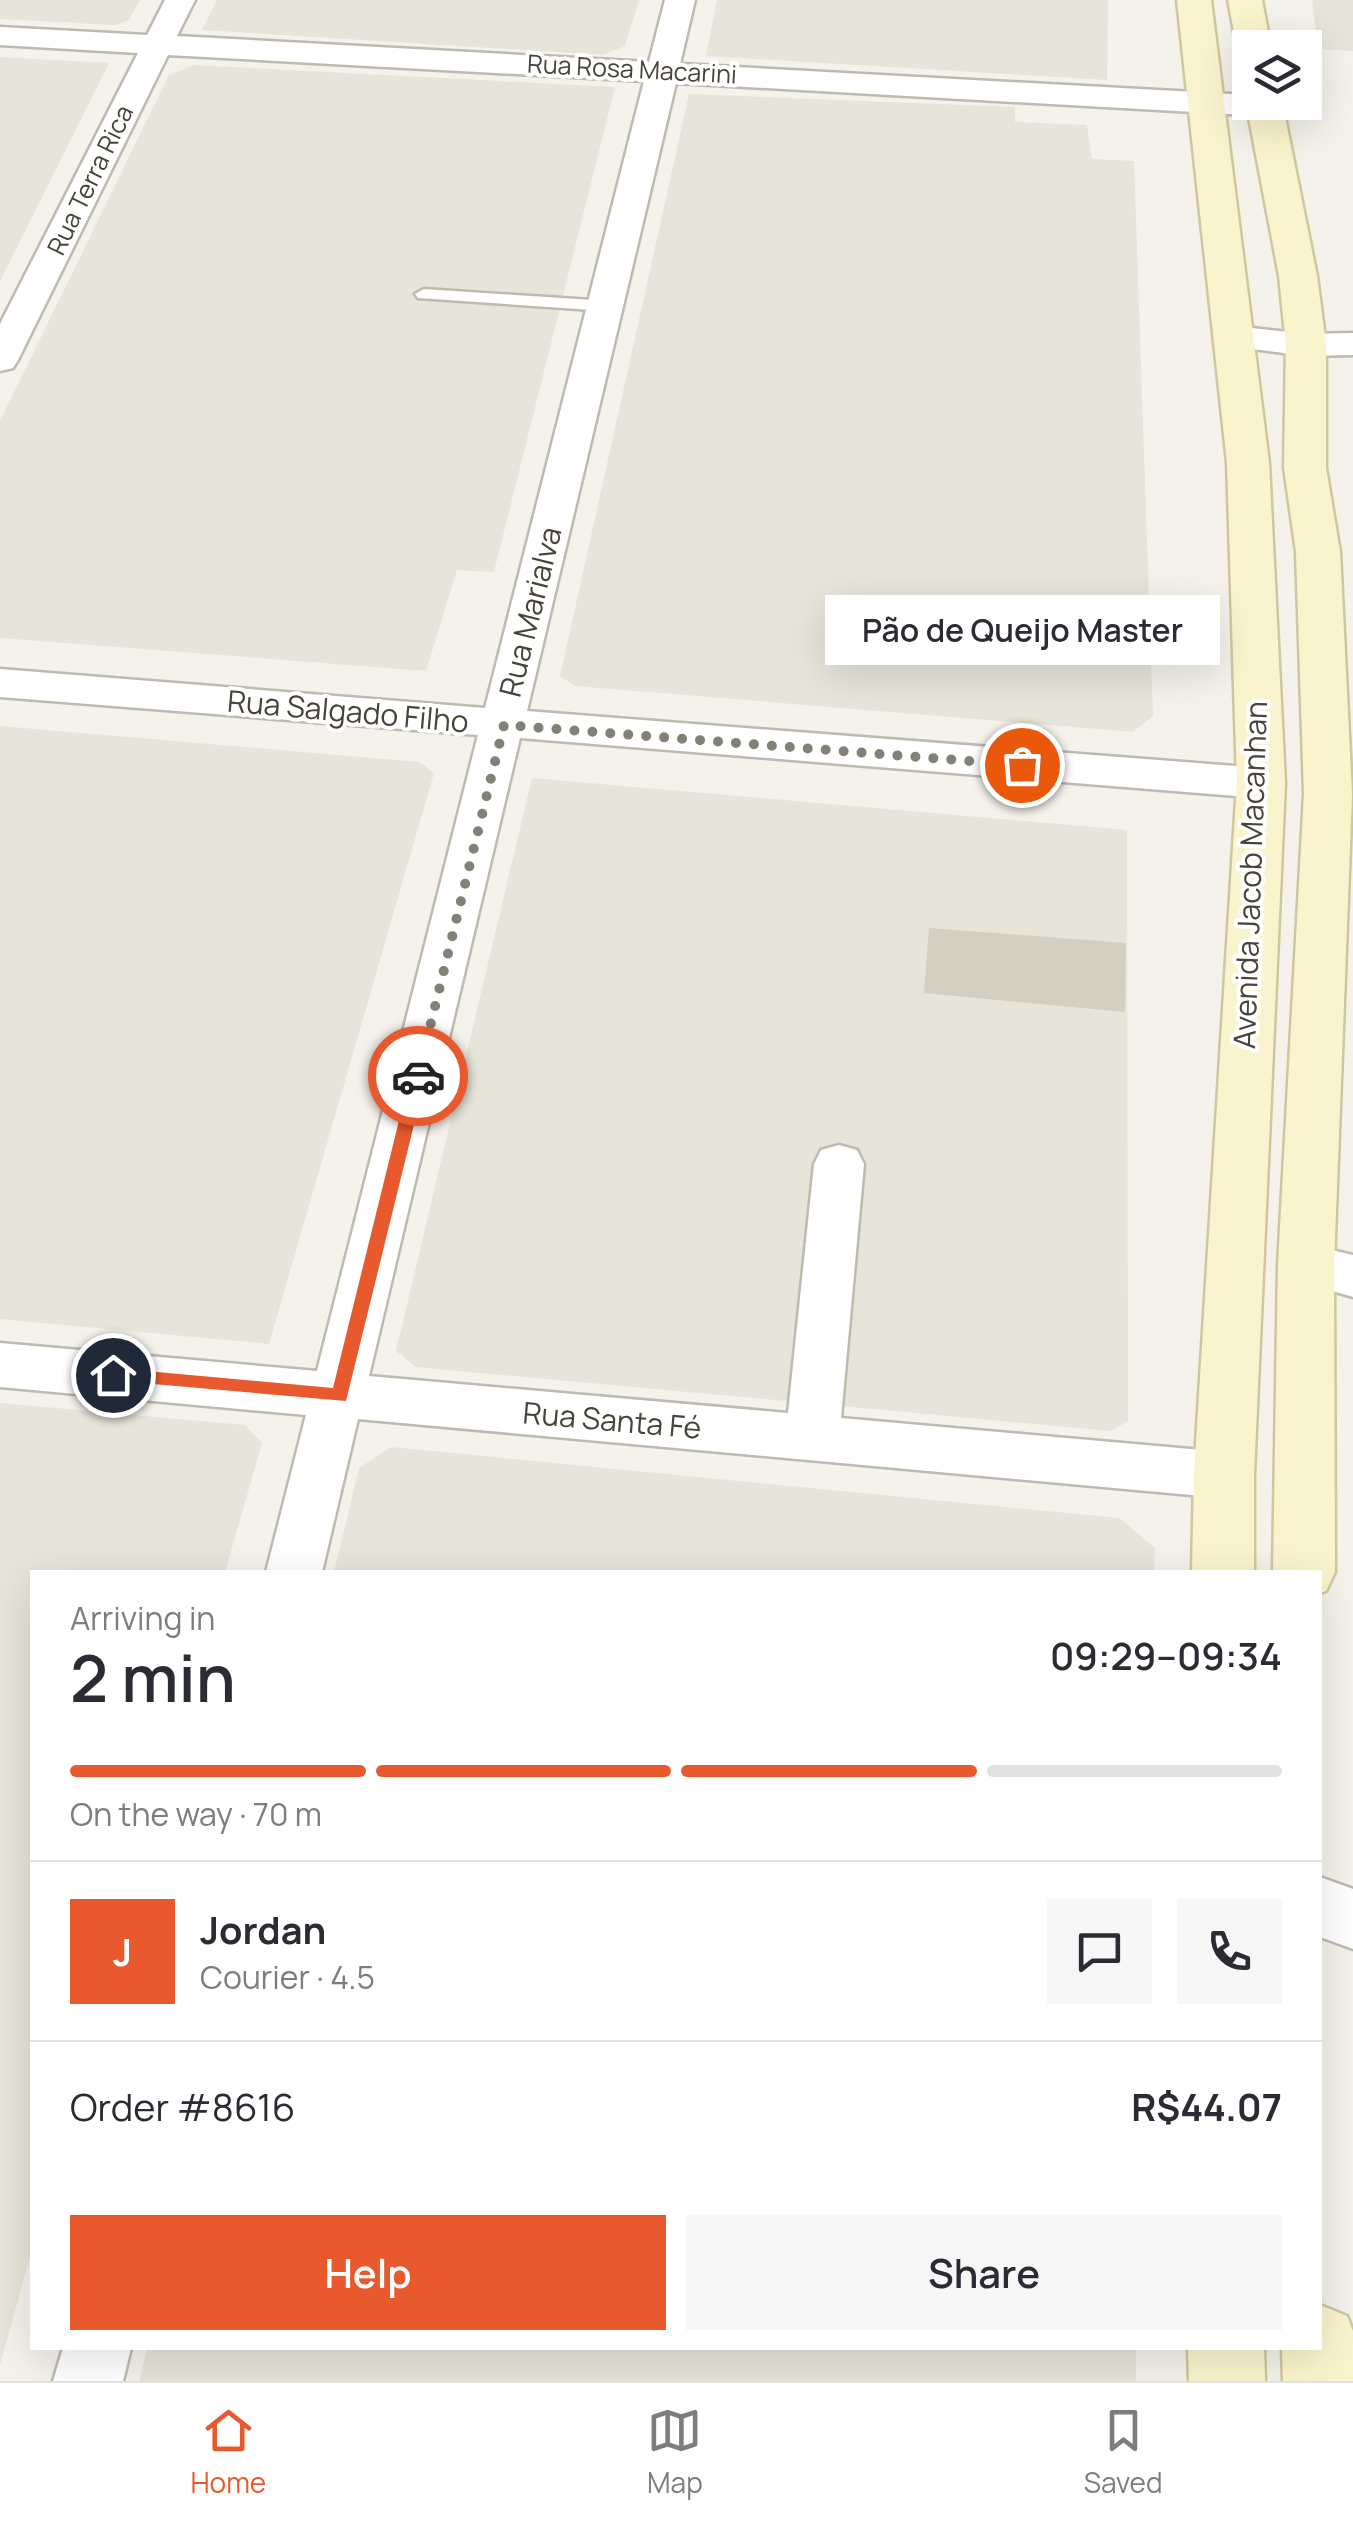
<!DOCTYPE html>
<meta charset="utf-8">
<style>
body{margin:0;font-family:Manrope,sans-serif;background:#f7f7f7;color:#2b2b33;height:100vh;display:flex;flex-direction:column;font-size:38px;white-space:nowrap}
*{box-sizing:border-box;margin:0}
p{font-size:32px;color:#7c7c81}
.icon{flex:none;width:55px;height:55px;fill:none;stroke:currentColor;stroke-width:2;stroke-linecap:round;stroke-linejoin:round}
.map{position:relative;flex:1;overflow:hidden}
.details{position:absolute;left:30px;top:1570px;width:1292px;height:780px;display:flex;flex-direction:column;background:#fff;border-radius:0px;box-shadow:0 10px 40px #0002}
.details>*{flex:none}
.buttons{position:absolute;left:1232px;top:30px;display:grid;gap:20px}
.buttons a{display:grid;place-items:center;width:90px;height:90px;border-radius:0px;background:#fff;box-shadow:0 10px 40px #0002;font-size:50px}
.pin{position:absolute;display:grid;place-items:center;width:85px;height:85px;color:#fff;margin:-42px;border:5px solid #fff;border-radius:50%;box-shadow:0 2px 10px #0007}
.courier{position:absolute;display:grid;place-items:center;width:100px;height:100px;margin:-50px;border:8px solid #e85a2e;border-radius:50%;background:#fff;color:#222;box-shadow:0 2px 12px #0007}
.bubble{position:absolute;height:70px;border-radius:0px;background:#fff;box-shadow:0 10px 40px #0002;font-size:32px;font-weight:600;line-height:70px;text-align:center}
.summary em{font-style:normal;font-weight:600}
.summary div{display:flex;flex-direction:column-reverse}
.summary{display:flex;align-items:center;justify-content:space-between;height:170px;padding:0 40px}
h1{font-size:65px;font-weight:600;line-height:75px}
.bar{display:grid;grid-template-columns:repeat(4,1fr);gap:15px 10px;align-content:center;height:120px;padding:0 40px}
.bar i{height:12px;border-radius:8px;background:#e1e1e2}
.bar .selected{background:#e85a2e}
.bar p{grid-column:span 4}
.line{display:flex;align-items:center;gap:25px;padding:0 40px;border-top:2px solid #e1e1e2}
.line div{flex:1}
.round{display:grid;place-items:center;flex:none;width:105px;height:105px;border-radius:0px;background:#f7f7f7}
.primary-button{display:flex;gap:20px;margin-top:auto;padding:20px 40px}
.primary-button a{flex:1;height:115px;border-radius:0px;background:#e85a2e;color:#fff;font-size:40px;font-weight:600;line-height:115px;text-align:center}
.primary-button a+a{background:#f7f7f7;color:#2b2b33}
.tabs{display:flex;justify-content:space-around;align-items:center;height:140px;border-top:2px solid #e1e1e2;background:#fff;font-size:28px;color:#7c7c81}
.tabs a{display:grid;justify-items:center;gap:5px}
.tabs .selected{color:#e85a2e}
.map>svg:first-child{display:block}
.residential{fill:#e7e4d9}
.building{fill:#d5cfc1}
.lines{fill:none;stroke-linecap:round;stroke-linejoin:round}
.lane-casing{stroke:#bfbaae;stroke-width:5}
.street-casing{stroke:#bfbaae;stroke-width:5}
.secondary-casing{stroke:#cfc79e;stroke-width:5}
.lane{fill:#fff;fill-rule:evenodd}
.street{fill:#fff;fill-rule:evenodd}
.secondary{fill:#faf4ce;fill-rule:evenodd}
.route{fill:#e85a2e}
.done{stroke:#848077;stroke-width:10;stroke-dasharray:0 18}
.labels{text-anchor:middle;stroke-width:8;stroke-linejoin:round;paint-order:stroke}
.far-street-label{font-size:25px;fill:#474339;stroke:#fff}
.street-label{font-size:30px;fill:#474339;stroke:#fff}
</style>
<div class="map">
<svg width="1353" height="2381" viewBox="0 0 1353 2381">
<rect width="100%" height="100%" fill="#f4f2eb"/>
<g class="residential">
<path d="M 0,0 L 140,0 L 129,20 L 114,25 L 0,19 Z"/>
<path d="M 217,0 L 639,0 L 625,46 L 603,55 L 202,30 Z"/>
<path d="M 717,0 L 1108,0 L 1107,80 L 706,56 Z"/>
<path d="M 1312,0 L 1353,0 L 1353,51 L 1318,49 Z"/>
<path d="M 0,57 L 109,63 L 0,281 Z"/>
<path d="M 194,65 L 615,87 L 494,572 L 457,570 L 426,671 L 0,638 L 0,421 L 169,75 Z"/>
<path d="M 689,94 L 1015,107 L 1015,122 L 1087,125 L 1092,159 L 1134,161 L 1153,716 L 1133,732 L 575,686 L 560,676 Z"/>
<path d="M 0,726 L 419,762 L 434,773 L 269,1344 L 0,1319 Z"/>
<path d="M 532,778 L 1127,830 L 1128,1421 L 1111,1431 L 416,1367 L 396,1351 Z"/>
<path d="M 0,1403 L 245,1425 L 262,1443 L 225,1572 L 32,1572 L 32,2250 L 0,2365 Z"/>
<path d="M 391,1447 L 1119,1518 L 1155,1548 L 1154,1572 L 334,1572 L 359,1468 Z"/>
<path d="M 147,2348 L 1136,2348 L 1136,2381 L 139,2381 Z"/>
</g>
<path class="building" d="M 929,928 L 1126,943 L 1125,1012 L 924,993 Z"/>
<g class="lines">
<defs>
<path id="lane" d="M 424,289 L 607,301 L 616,306 L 607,311 L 418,298 L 415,294 Z"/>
<g id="street">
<path d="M 165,0 L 195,0 L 177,36 L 649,62 L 665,0 L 695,0 L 680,64 L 1250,95 L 1250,102 L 1279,102 L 1281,106 L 1276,113 L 1265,116 L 676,83 L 527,711 L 1261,768 L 1276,773 L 1283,783 L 1276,793 L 1261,798 L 520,738 L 369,1376 L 788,1413 L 814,1164 L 821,1150 L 839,1145 L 857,1150 L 864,1164 L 841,1418 L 1224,1452 L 1243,1459 L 1251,1475 L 1243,1491 L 1224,1498 L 358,1419 L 322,1572 L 266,1572 L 306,1415 L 0,1387 L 0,1343 L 317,1371 L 478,735 L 0,697 L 0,669 L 485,708 L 644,81 L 168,55 L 18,360 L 13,368 L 0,371 L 0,324 L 138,53 L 0,45 L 0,27 L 147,35 Z"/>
<path d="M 1235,326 L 1306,334 L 1353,333 L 1353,355 L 1306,356 L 1222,345 L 1217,337 L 1222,329 Z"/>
<path d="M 1306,1244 L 1353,1255 L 1353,1297 L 1288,1278 L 1280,1264 L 1288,1250 Z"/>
<path d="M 1320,1877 L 1353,1889 L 1353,1949 L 1320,1937 Z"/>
<path d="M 63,2348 L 131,2348 L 123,2381 L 53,2381 Z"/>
</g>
<g id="secondary">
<path d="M 1177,0 L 1211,0 L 1269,463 L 1285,783 L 1254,1475 L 1254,1572 L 1192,1572 L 1194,1475 L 1237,783 L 1227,463 Z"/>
<path d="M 1228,0 L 1262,0 L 1271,48 L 1250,48 L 1250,57 L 1242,55 L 1237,48 Z"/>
<path d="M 1250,97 L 1250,102 L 1282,102 L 1317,276 L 1326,345 L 1326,468 L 1340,552 L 1352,794 L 1334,1264 L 1335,1572 L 1326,1591 L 1320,1593 L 1320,1572 L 1273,1572 L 1278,1264 L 1304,794 L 1296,552 L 1284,468 L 1286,345 L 1279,276 L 1246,102 Z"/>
<path d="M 1320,2305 L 1347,2316 L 1353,2331 L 1353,2381 L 1283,2381 L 1282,2348 L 1320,2348 Z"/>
<path d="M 1188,2348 L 1264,2348 L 1265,2381 L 1189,2381 Z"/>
</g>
</defs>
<use href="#lane" class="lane-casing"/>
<use href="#street" class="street-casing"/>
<use href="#secondary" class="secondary-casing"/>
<use href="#lane" class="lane"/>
<use href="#street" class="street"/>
<use href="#secondary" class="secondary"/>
</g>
<path class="route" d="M 418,1070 L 426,1076 L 346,1401 L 107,1380 L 105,1375 L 113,1368 L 333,1388 L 410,1076 Z"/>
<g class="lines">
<path class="done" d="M 418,1076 L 504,725 L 1022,765"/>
</g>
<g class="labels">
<g class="far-street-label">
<text transform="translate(632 69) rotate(3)" y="9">Rua Rosa Macarini</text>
<text transform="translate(90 180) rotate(-64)" y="9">Rua Terra Rica</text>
</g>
<g class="street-label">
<text transform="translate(531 612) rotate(-76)" y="10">Rua Marialva</text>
<text transform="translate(348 712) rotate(5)" y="10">Rua Salgado Filho</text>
<text transform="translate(1251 875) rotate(-88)" y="10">Avenida Jacob Macanhan</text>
<text transform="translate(612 1421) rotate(5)" y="10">Rua Santa Fé</text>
</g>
</g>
</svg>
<div class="buttons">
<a><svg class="icon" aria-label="layers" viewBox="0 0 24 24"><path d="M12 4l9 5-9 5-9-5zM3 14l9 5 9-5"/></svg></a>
</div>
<div class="pin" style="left:1022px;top:765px;background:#ea580c"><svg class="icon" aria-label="bag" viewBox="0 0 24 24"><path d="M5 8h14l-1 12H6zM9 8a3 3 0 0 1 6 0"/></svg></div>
<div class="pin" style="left:113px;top:1375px;background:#1f2937"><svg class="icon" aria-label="home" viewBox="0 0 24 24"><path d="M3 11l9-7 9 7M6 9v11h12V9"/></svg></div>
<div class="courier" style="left:418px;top:1076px"><svg class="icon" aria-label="car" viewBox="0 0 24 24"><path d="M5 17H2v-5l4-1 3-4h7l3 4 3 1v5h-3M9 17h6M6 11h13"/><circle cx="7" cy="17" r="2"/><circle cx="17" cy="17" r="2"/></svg></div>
<div class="bubble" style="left:825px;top:595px;width:395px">Pão de Queijo Master</div>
<section class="details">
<div class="summary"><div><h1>2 min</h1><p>Arriving in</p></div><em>09:29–09:34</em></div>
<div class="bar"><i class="selected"></i><i class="selected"></i><i class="selected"></i><i></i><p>On the way · 70 m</p></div>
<div class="line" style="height:180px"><b class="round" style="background:#e85a2e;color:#fff">J</b><div><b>Jordan</b><p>Courier · 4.5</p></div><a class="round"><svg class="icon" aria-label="chat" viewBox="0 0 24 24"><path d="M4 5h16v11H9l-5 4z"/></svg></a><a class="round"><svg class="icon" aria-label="phone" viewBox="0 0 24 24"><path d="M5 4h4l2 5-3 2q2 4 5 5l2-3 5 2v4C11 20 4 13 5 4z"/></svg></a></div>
<div class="line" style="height:130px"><div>Order #8616</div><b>R$44.07</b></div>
<div class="primary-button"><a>Help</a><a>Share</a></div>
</section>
</div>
<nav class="tabs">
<a class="selected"><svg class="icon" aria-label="home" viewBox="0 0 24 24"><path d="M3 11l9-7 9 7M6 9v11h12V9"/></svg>Home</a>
<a><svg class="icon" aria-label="map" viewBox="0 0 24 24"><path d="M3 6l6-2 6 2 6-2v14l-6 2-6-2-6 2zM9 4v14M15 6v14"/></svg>Map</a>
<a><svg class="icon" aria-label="saved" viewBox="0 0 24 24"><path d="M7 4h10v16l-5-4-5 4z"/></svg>Saved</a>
</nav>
